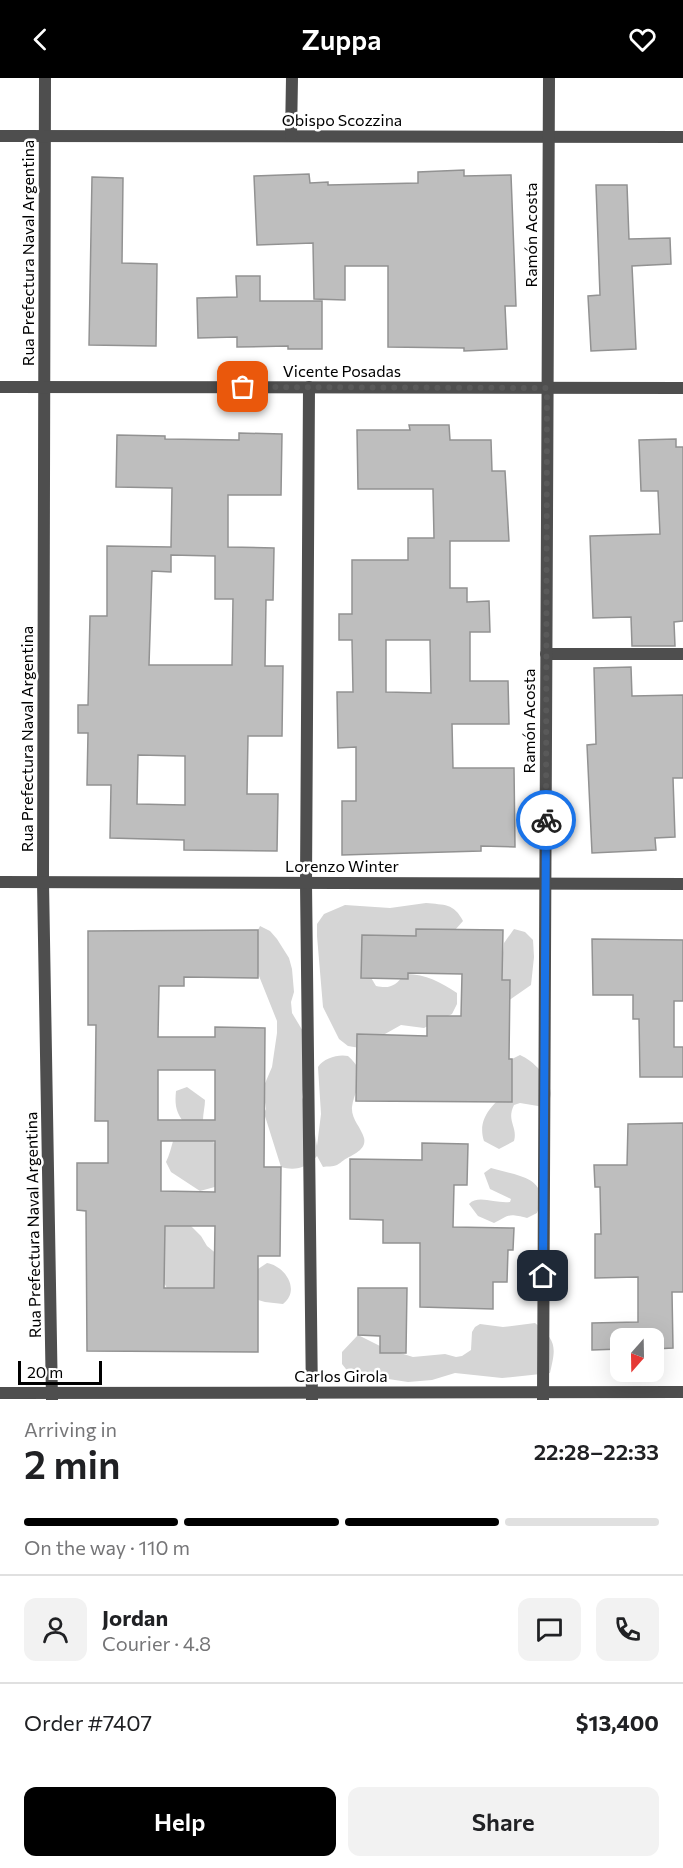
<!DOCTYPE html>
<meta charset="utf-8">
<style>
body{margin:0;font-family:Commissioner,sans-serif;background:#f2f2f2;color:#202124;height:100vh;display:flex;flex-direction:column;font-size:22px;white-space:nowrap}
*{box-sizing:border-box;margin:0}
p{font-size:20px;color:#757577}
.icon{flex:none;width:33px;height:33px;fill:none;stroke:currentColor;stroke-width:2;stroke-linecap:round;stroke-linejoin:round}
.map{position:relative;height:1322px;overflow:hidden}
.side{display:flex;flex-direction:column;background:#fff;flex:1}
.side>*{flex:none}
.needle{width:39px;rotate:200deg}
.tools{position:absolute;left:610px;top:1250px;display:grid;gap:12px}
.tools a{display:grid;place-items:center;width:54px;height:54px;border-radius:12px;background:#fff;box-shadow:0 6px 24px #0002;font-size:30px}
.scale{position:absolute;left:18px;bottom:15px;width:84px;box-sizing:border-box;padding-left:6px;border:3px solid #000;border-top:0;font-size:16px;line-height:21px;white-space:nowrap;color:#000;-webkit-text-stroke:4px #fff;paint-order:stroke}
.pin{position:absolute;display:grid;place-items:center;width:51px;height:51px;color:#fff;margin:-26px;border-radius:12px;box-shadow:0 3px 9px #0006}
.courier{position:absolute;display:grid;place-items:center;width:60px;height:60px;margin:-30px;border:4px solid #1a73e8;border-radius:50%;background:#fff;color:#222;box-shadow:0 2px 8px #0007}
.head em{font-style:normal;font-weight:600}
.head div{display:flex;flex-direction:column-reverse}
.head{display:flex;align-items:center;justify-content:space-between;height:102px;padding:0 24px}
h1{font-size:39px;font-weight:600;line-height:45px}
.bar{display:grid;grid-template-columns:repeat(4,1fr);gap:9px 6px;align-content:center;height:72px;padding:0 24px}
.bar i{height:8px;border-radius:4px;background:#e0e0e0}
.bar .current{background:#000}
.bar p{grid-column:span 4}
.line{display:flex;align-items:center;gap:15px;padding:0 24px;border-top:2px solid #e0e0e0}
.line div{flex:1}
.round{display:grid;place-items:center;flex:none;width:63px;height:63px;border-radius:12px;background:#f2f2f2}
.cta{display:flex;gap:12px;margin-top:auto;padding:12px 24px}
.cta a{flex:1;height:69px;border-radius:12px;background:#000;color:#fff;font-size:24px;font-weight:600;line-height:69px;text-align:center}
.cta a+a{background:#f2f2f2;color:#202124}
header{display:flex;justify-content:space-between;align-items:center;height:78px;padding:0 24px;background:#000;color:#fff;font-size:27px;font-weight:600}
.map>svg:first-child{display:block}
.green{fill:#d5d5d5}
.building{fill:#bebebe;stroke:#929292;stroke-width:1.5;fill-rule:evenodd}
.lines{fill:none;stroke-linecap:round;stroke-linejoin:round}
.service{stroke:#4e4e4e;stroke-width:12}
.minor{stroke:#4e4e4e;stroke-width:12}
.done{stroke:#595959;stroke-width:6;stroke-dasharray:0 10.8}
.route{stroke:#1a73e8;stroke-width:8}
.labels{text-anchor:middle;stroke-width:5;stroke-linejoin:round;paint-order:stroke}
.street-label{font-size:16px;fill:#000;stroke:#fff}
</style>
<header><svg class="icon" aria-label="back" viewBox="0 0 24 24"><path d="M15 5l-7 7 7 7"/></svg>Zuppa<svg class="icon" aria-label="heart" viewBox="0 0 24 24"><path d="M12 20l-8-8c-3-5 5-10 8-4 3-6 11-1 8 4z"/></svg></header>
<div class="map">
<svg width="683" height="1322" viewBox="0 0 683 1322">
<rect width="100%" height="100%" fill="#fff"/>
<g class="green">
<path d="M 426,825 C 444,827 454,825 463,843 L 455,852 L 420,858 L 409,858 L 400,863 L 370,898 L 376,908 C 390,911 396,908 404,896 C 423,895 441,904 457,915 L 457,926 L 452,936 L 424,950 L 401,947 L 360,970 L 348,968 L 339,961 L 323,929 L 317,858 L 317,846 L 324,836 L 345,827 L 390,830 Z"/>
<path d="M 260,848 L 270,853 L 277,861 L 289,880 L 292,891 L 294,914 L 291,924 L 292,935 L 304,955 L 305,997 L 302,1019 L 314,1050 L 317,1068 L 321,1036 L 318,989 C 324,980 338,976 348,978 C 371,999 355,1007 352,1029 C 351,1041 361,1049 364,1060 C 367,1072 352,1077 344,1082 C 341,1084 339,1086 337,1087 C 333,1089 327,1088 323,1089 L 317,1078 C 307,1090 295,1093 281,1089 L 264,1035 L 266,1031 L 263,1010 L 272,989 L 277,955 L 277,943 L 255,888 L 258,852 Z"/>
<path d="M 514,851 L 525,854 L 533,862 L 534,879 L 531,907 L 508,923 L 501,914 L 501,894 L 504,865 Z"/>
<path d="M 520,977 C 537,984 563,1013 544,1029 L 520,1025 L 514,1027 C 506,1043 518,1049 514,1063 L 499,1071 L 484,1063 C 477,1042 491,1027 507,1015 L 512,981 Z"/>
<path d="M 187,1009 L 205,1022 C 205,1029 203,1035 203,1042 C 203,1057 219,1070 229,1079 L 222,1107 L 200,1113 L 171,1094 L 166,1084 C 173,1069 173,1055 182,1042 C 175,1032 175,1024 176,1013 Z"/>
<path d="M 491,1090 C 516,1098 552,1098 537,1135 L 527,1140 C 508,1135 509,1137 494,1145 L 478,1138 L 469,1126 C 478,1116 496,1126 510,1124 L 511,1121 L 490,1111 L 484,1095 Z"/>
<path d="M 163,1143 L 189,1146 L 201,1158 L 207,1168 L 229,1186 L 258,1191 L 267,1185 C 285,1188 301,1212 283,1226 L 265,1224 L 248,1219 L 170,1215 L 164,1205 Z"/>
<path d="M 535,1245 C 557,1263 556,1269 550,1295 L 502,1300 L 455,1295 L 432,1302 L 408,1304 L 349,1295 L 342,1286 L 342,1274 L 358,1257 L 384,1270 L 413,1279 L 445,1276 L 456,1279 L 462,1278 L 471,1272 L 472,1254 L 475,1249 L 480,1246 L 503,1249 Z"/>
</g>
<g class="building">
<path d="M 464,92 L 464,98 L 511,97 L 516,228 L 505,228 L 507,271 L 464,273 L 464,270 L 388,269 L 388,188 L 345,188 L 345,222 L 314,221 L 313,165 L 257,167 L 254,98 L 309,96 L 310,105 L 328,104 L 328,107 L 418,105 L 418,94 Z"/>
<path d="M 92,99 L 123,100 L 122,185 L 157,186 L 156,268 L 89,267 Z"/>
<path d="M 596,107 L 627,107 L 629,161 L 670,160 L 671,186 L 632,188 L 636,271 L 591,273 L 588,218 L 600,217 Z"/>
<path d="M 236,198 L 260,198 L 260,223 L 322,223 L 322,271 L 288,271 L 288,268 L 237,269 L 237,259 L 198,260 L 197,220 L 237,219 Z"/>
<path d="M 409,347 L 449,347 L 450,362 L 491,362 L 492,393 L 505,393 L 509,463 L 450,463 L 450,510 L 467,510 L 467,524 L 489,523 L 490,554 L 470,554 L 470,603 L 508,603 L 509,646 L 452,646 L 453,690 L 514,690 L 515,769 L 481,768 L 481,773 L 342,777 L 342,723 L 356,723 L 356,669 L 338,670 L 337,614 L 353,614 L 352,562 L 339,562 L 339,536 L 352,536 L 352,482 L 408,482 L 408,460 L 434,460 L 433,411 L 358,411 L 357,352 L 410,352 ZM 386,562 L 430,562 L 431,615 L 386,614 Z"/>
<path d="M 239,355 L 282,356 L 281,417 L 228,417 L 228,469 L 274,470 L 273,522 L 266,522 L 265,588 L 283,588 L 282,658 L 248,658 L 247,716 L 278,716 L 277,773 L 184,772 L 184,762 L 110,760 L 111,707 L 87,707 L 88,655 L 78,655 L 78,627 L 88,627 L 90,538 L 107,538 L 107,468 L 171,469 L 172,410 L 116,409 L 117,357 L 165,358 L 165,361 L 239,362 ZM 171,477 L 215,478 L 215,521 L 233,521 L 232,587 L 149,587 L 152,493 L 171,494 ZM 138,677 L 185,678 L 185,727 L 137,726 Z"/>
<path d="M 676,361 L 676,369 L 683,369 L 683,543 L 674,544 L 675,568 L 632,568 L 631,539 L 593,540 L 590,458 L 660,456 L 658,413 L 641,413 L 639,362 Z"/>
<path d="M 631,589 L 632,618 L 683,617 L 683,700 L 673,700 L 675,759 L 655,760 L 656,772 L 592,775 L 587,667 L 596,666 L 594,590 Z"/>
<path d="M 416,851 L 503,852 L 502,902 L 510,902 L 509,981 L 512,981 L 512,1024 L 356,1023 L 357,956 L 427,958 L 427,938 L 461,938 L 462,896 L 408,895 L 408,901 L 361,900 L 362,857 L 416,858 Z"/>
<path d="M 258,852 L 258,900 L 184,899 L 184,908 L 159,908 L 158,959 L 215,959 L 215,949 L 265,950 L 264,1089 L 281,1089 L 280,1178 L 258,1178 L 258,1274 L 87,1273 L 86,1133 L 77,1132 L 77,1085 L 108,1085 L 108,1043 L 95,1043 L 96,947 L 88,947 L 88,853 ZM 158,992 L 215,992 L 215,1042 L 158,1042 ZM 161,1063 L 215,1063 L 215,1114 L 161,1113 ZM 165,1148 L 215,1148 L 214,1210 L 164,1210 Z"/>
<path d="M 592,861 L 683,862 L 683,923 L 674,923 L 674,969 L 683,969 L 683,999 L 640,999 L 639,941 L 633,941 L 633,917 L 593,917 Z"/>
<path d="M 683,1045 L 683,1214 L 672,1214 L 673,1270 L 654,1271 L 654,1260 L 621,1260 L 621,1271 L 592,1272 L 592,1245 L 638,1244 L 638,1199 L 595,1200 L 595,1156 L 601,1156 L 600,1109 L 595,1109 L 594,1087 L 627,1087 L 628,1046 Z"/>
<path d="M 422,1065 L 468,1066 L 467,1107 L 454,1107 L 453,1149 L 514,1150 L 513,1172 L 508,1172 L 507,1204 L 493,1204 L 493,1231 L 420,1229 L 420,1165 L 383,1165 L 383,1142 L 350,1141 L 350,1081 L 422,1082 Z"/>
<path d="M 358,1210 L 407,1210 L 406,1275 L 380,1275 L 380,1258 L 358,1257 Z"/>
</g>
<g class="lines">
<path class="service" d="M 546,576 L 683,576"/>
<g class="minor">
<path d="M 45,0 L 43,804 L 52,1322"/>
<path d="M 0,58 L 683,59"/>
<path d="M 291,58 L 292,0"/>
<path d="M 0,309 L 683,310"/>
<path d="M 309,309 L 306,805 L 312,1322"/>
<path d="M 0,804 L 683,806"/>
<path d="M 0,1315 L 683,1314"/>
<path d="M 543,1322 L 549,0"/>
</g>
</g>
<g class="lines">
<path class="done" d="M 243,309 L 547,310 L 546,742"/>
<path class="route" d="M 543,1198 L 546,742"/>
</g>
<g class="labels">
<g class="street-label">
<text x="342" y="48">Obispo Scozzina</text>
<text transform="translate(531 157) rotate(-90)" y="6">Ramón Acosta</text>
<text transform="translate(28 175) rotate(-90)" y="6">Rua Prefectura Naval Argentina</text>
<text x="342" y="299">Vicente Posadas</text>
<text transform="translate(529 643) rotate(-90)" y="6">Ramón Acosta</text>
<text transform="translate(27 661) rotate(-90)" y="6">Rua Prefectura Naval Argentina</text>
<text x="342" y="794">Lorenzo Winter</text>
<text transform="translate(33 1147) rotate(-91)" y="6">Rua Prefectura Naval Argentina</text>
<text x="341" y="1304">Carlos Girola</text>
</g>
</g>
</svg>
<div class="tools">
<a><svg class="needle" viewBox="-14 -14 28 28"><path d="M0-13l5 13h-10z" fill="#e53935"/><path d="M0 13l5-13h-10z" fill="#757577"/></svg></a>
</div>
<div class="scale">20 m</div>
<div class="pin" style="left:243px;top:309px;background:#ea580c"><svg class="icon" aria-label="bag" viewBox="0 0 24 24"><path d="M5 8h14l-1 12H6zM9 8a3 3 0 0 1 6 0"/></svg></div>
<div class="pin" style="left:543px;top:1198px;background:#1f2937"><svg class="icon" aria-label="home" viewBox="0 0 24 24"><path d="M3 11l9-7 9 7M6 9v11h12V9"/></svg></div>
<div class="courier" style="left:546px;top:742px"><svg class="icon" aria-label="bike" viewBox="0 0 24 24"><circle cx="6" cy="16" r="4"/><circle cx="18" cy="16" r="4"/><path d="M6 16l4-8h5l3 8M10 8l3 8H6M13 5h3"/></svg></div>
</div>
<section class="side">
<div class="head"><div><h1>2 min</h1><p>Arriving in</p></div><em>22:28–22:33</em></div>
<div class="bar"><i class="current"></i><i class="current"></i><i class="current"></i><i></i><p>On the way · 110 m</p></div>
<div class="line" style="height:108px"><a class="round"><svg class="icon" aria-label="person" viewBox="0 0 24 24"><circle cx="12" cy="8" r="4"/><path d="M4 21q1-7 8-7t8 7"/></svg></a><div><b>Jordan</b><p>Courier · 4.8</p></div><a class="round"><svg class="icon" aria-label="chat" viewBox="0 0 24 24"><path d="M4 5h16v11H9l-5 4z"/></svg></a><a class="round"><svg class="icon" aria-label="phone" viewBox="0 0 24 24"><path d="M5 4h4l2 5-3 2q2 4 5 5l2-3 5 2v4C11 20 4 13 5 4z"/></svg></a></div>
<div class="line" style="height:78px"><div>Order #7407</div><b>$13,400</b></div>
<div class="cta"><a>Help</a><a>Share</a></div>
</section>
